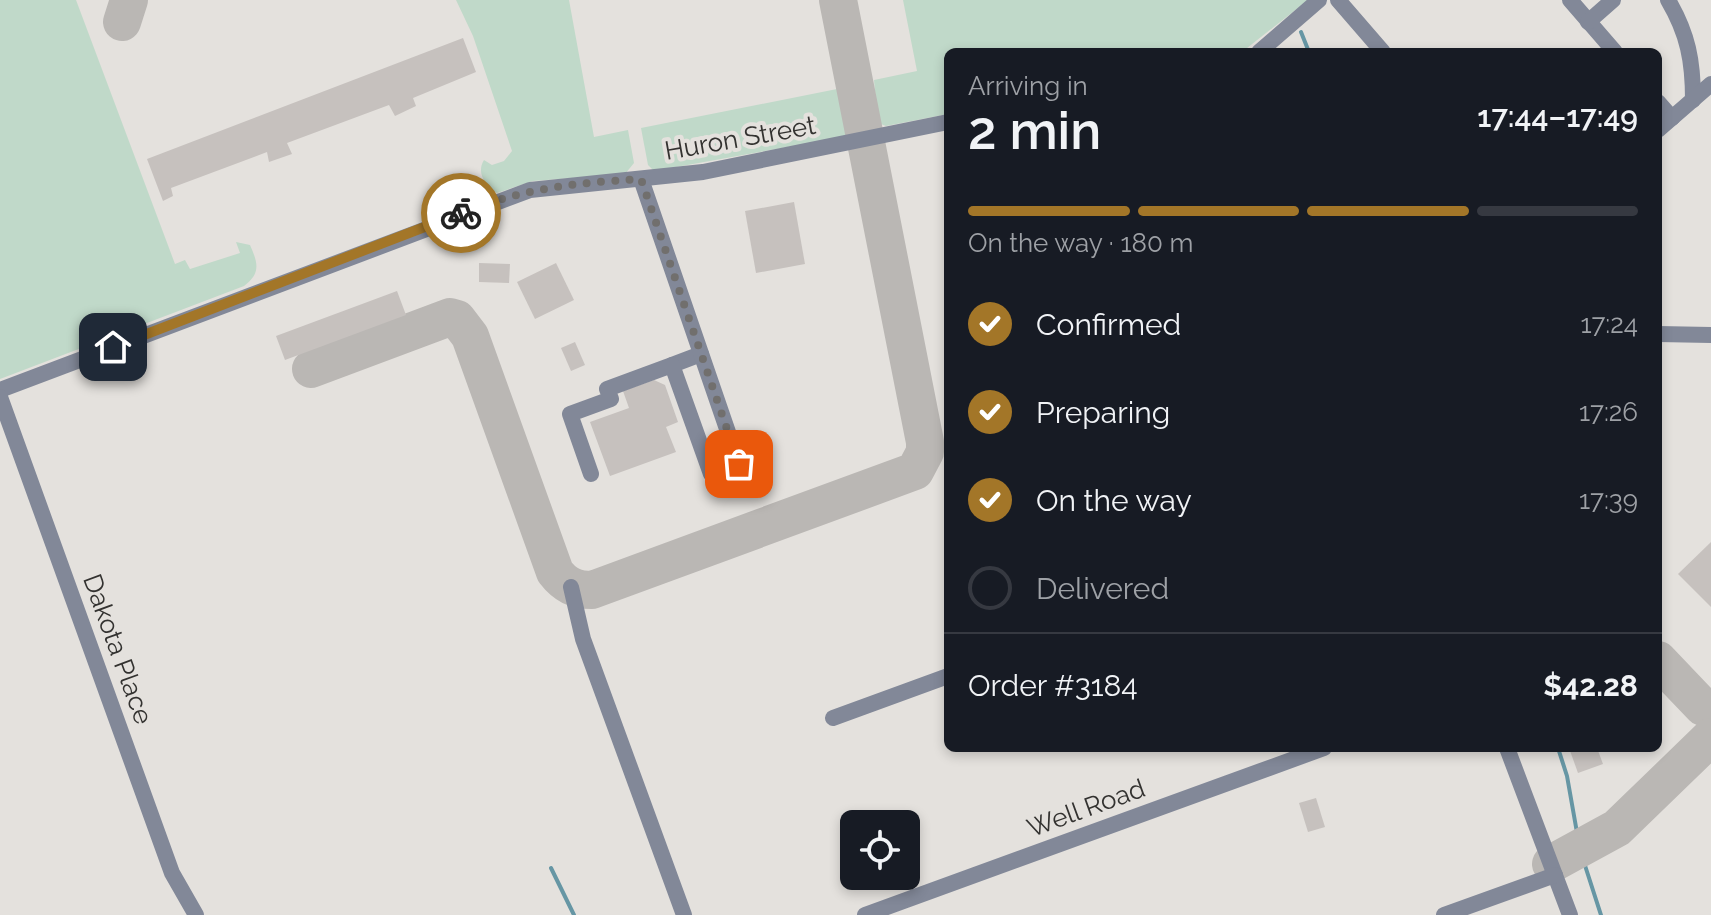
<!DOCTYPE html>
<meta charset="utf-8">
<style>
body{margin:0;font-family:Raleway,sans-serif;background:#20242c;color:#f1f3f6;height:100vh;display:flex;flex-direction:column;font-size:30px;white-space:nowrap}
*{box-sizing:border-box;margin:0}
p{font-size:26px;color:#9ea1a6}
.icon{flex:none;width:44px;height:44px;fill:none;stroke:currentColor;stroke-width:2;stroke-linecap:round;stroke-linejoin:round}
.map{position:relative;flex:1;overflow:hidden}
.sheet{position:absolute;left:944px;top:48px;width:718px;height:704px;display:flex;flex-direction:column;background:#171b24;border-radius:12px;box-shadow:0 4px 12px #0003}
.sheet>*{flex:none}
.tools{position:absolute;left:840px;top:810px;display:grid;gap:16px}
.tools a{display:grid;place-items:center;width:80px;height:80px;border-radius:12px;background:#171b24;box-shadow:0 4px 12px #0003;font-size:40px}
.pin{position:absolute;display:grid;place-items:center;width:68px;height:68px;color:#fff;margin:-34px;border-radius:16px;box-shadow:0 4px 12px #0006}
.courier{position:absolute;display:grid;place-items:center;width:80px;height:80px;margin:-40px;border:6px solid #a37628;border-radius:50%;background:#fff;color:#222;box-shadow:0 2px 10px #0007}
.head em{font-style:normal;font-weight:600}
.head div{display:flex;flex-direction:column-reverse}
.head{display:flex;align-items:center;justify-content:space-between;height:136px;padding:0 24px}
h1{font-size:52px;font-weight:600;line-height:60px}
.bar{display:grid;grid-template-columns:repeat(4,1fr);gap:12px 8px;align-content:center;height:96px;padding:0 24px}
.bar i{height:10px;border-radius:6px;background:#363941}
.bar .active{background:#a37628}
.bar p{grid-column:span 4}
.line{display:flex;align-items:center;gap:20px;padding:0 24px;border-top:2px solid #363941}
.line div{flex:1}
ol{padding:0 24px;list-style:none}
li{display:flex;align-items:center;gap:24px;height:88px}
li p{margin-inline-start:auto}
li .icon{padding:8px;border-radius:50%;background:#a37628;color:#fff;stroke-width:4}
li:last-child{color:#9ea1a6}
li i{width:44px;height:44px;border:4px solid #363941;border-radius:50%}
.map>svg:first-child{display:block}
.green{fill:#c0d9c9}
.lines{fill:none;stroke-linecap:round;stroke-linejoin:round}
.stream{stroke:#6696a4;stroke-width:4}
.taxiway{stroke:#bab7b4;stroke-width:38}
.building{fill:#c6c1be}
.minor{stroke:#828898;stroke-width:16}
.done{stroke:#716f6d;stroke-width:8;stroke-dasharray:0 14.4}
.route{stroke:#a37628;stroke-width:10}
.labels{text-anchor:middle;stroke-width:8;stroke-linejoin:round;paint-order:stroke}
.street-label{font-size:26px;fill:#333230;stroke:#e4e1dd}
</style>
<div class="map">
<svg width="1711" height="915" viewBox="0 0 1711 915">
<rect width="100%" height="100%" fill="#e4e1dd"/>
<g class="green">
<path d="M 0,0 L 76,0 L 175,264 L 185,260 L 190,269 L 240,253 L 236,242 L 250,245 C 258,263 261,273 244,286 L 0,379 Z"/>
<path d="M 456,0 L 569,0 L 594,137 L 628,130 L 634,163 L 625,174 L 533,181 L 497,193 C 485,185 476,173 484,160 L 492,165 L 504,161 L 512,151 L 473,36 Z"/>
<path d="M 903,0 L 1308,0 L 1242,52 L 948,52 L 948,114 L 886,126 L 878,123 L 874,80 L 917,71 Z"/>
<path d="M 837,89 L 841,94 L 849,136 L 654,171 L 648,165 L 641,128 Z"/>
</g>
<g class="lines">
<g class="stream">
<path d="M 1301,32 L 1309,52"/>
<path d="M 1558,748 L 1567,776 L 1579,844"/>
<path d="M 1580,850 L 1601,915"/>
<path d="M 551,868 L 574,915"/>
</g>
<g class="taxiway">
<path d="M 122,22 L 129,0"/>
<path d="M 311,369 L 450,317 L 457,319 L 470,336 L 555,572 C 565,585 575,590 592,590 L 915,471 L 925,452 L 925,442 L 838,0"/>
<path d="M 1658,660 L 1703,707 L 1711,710"/>
<path d="M 1551,864 L 1617,828 L 1711,737"/>
</g>
</g>
<g class="building">
<path d="M 463,38 L 476,72 L 413,98 L 416,106 L 395,116 L 389,105 L 287,143 L 292,154 L 269,162 L 267,152 L 171,188 L 173,196 L 163,201 L 147,159 Z"/>
<path d="M 794,202 L 805,264 L 756,273 L 745,211 Z"/>
<path d="M 479,263 L 510,264 L 509,283 L 479,282 Z"/>
<path d="M 556,263 L 574,300 L 535,319 L 517,282 Z"/>
<path d="M 397,291 L 406,315 L 285,360 L 276,336 Z"/>
<path d="M 575,342 L 585,365 L 571,371 L 561,348 Z"/>
<path d="M 654,380 L 665,385 L 678,422 L 666,427 L 676,452 L 610,476 L 590,422 L 629,408 L 623,391 Z"/>
<path d="M 1711,542 L 1711,607 L 1678,574 Z"/>
<path d="M 1569,748 L 1597,748 L 1603,764 L 1578,773 Z"/>
<path d="M 1316,798 L 1325,827 L 1308,832 L 1299,803 Z"/>
</g>
<g class="lines">
<g class="minor">
<path d="M 1338,0 L 1383,52"/>
<path d="M 1570,0 L 1615,52"/>
<path d="M 1668,0 C 1688,34 1693,61 1693,100"/>
<path d="M 1588,22 L 1613,0"/>
<path d="M 1259,52 L 1319,0"/>
<path d="M 1658,102 L 1672,118"/>
<path d="M 1658,130 L 1711,84"/>
<path d="M 1658,334 L 1711,335"/>
<path d="M 672,365 L 701,354"/>
<path d="M 0,390 L 530,190 L 703,172 L 948,122"/>
<path d="M 0,397 L 172,873 L 196,915"/>
<path d="M 591,474 L 570,414 L 611,399 L 607,389 L 672,365 L 711,474 L 739,464 L 641,179"/>
<path d="M 571,587 L 583,639 L 684,915"/>
<path d="M 833,718 L 948,676"/>
<path d="M 1507,748 L 1570,915"/>
<path d="M 865,915 L 1324,748"/>
<path d="M 1444,915 L 1555,875"/>
</g>
</g>
<g class="lines">
<path class="done" d="M 461,213 C 526,188 573,183 641,179 L 739,464"/>
<path class="route" d="M 113,347 L 461,213"/>
</g>
<g class="labels">
<g class="street-label">
<text transform="translate(740 138) rotate(-10)" y="9">Huron Street</text>
<text transform="translate(118 649) rotate(70)" y="9">Dakota Place</text>
<text transform="translate(1086 808) rotate(-20)" y="9">Well Road</text>
</g>
</g>
</svg>
<div class="tools">
<a><svg class="icon" aria-label="locate" viewBox="0 0 24 24"><circle cx="12" cy="12" r="6"/><path d="M12 2v4M12 18v4M2 12h4M18 12h4"/></svg></a>
</div>
<div class="pin" style="left:739px;top:464px;background:#ea580c"><svg class="icon" aria-label="bag" viewBox="0 0 24 24"><path d="M5 8h14l-1 12H6zM9 8a3 3 0 0 1 6 0"/></svg></div>
<div class="pin" style="left:113px;top:347px;background:#1f2937"><svg class="icon" aria-label="home" viewBox="0 0 24 24"><path d="M3 11l9-7 9 7M6 9v11h12V9"/></svg></div>
<div class="courier" style="left:461px;top:213px"><svg class="icon" aria-label="bike" viewBox="0 0 24 24"><circle cx="6" cy="16" r="4"/><circle cx="18" cy="16" r="4"/><path d="M6 16l4-8h5l3 8M10 8l3 8H6M13 5h3"/></svg></div>
<section class="sheet">
<div class="head"><div><h1>2 min</h1><p>Arriving in</p></div><em>17:44–17:49</em></div>
<div class="bar"><i class="active"></i><i class="active"></i><i class="active"></i><i></i><p>On the way · 180 m</p></div>
<ol>
<li><svg class="icon" aria-label="check" viewBox="0 0 24 24"><path d="M5 12l5 5 9-10"/></svg>Confirmed<p>17:24</p></li>
<li><svg class="icon" aria-label="check" viewBox="0 0 24 24"><path d="M5 12l5 5 9-10"/></svg>Preparing<p>17:26</p></li>
<li><svg class="icon" aria-label="check" viewBox="0 0 24 24"><path d="M5 12l5 5 9-10"/></svg>On the way<p>17:39</p></li>
<li><i></i>Delivered</li>
</ol>
<div class="line" style="height:104px"><div>Order #3184</div><b>$42.28</b></div>
</section>
</div>
